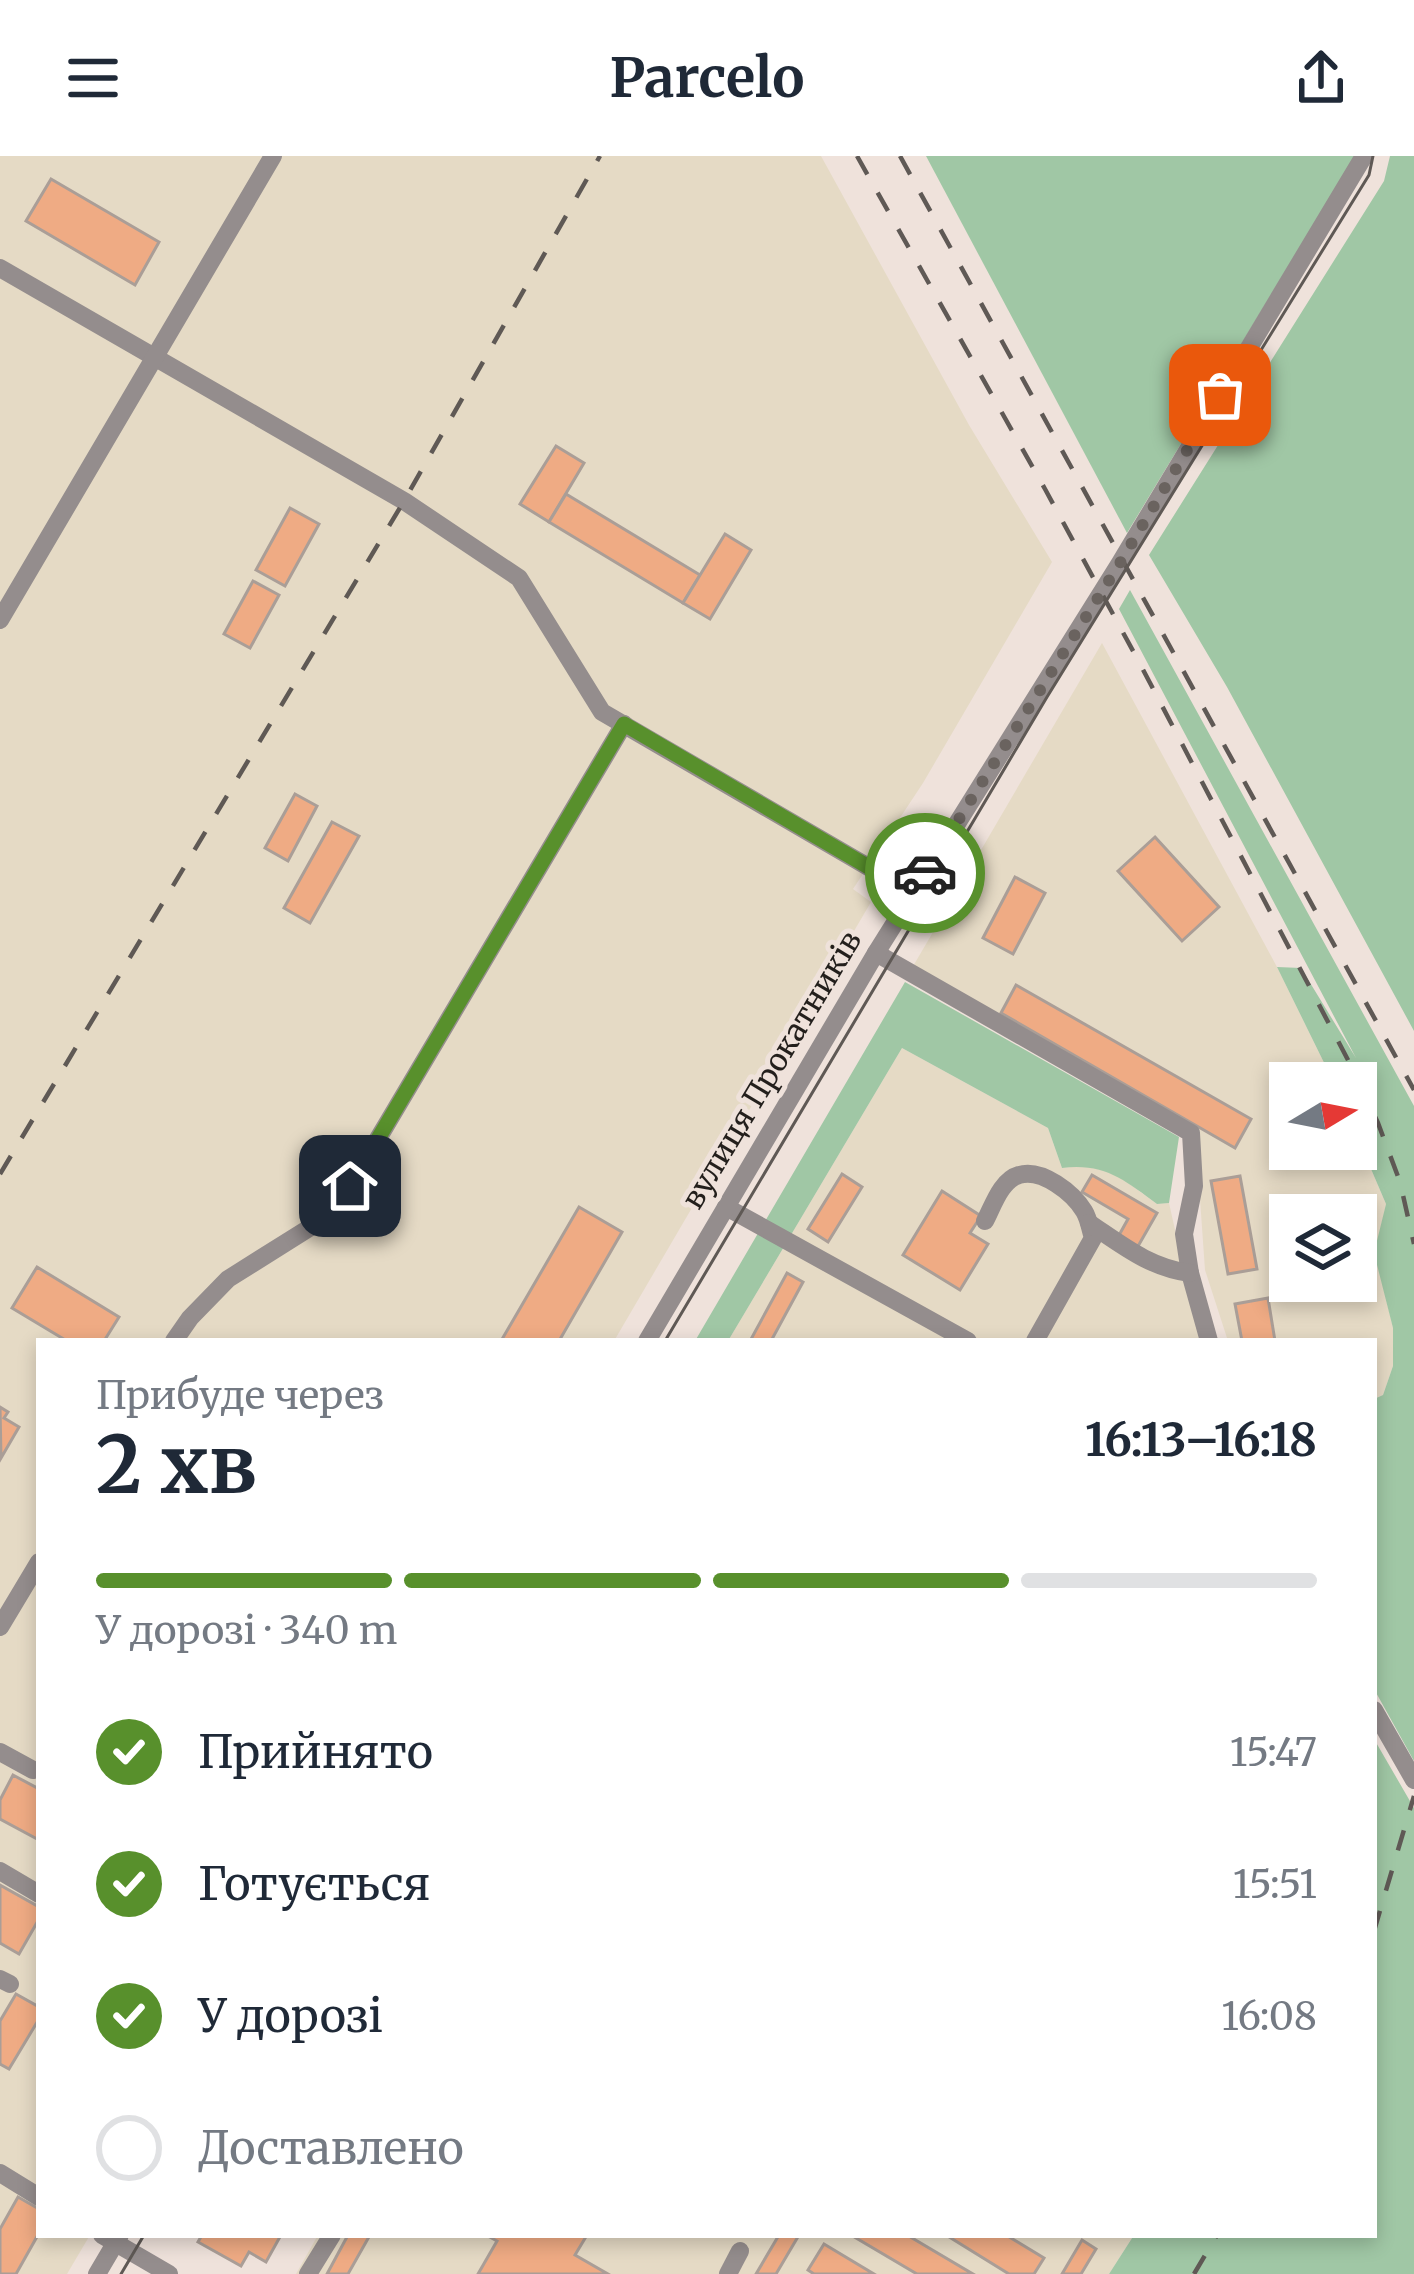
<!DOCTYPE html>
<html lang="uk">
<meta charset="utf-8">
<style>
body{margin:0;font-family:Merriweather,serif;background:#f2f2f3;color:#1f2937;height:100vh;display:flex;flex-direction:column;font-size:45px;white-space:nowrap}
*{box-sizing:border-box;margin:0}
p{font-size:39px;color:#747a83}
.icon{flex:none;width:66px;height:66px;fill:none;stroke:currentColor;stroke-width:2;stroke-linecap:round;stroke-linejoin:round}
.map{position:relative;flex:1;overflow:hidden}
.panel{position:absolute;left:36px;top:1182px;width:1341px;height:900px;display:flex;flex-direction:column;background:#fff;border-radius:0px;box-shadow:0 6px 18px #0003}
.panel>*{flex:none}
.needle{width:78px;rotate:80deg}
.tools{position:absolute;left:1269px;top:906px;display:grid;gap:24px}
.tools a{display:grid;place-items:center;width:108px;height:108px;border-radius:0px;background:#fff;box-shadow:0 6px 18px #0003;font-size:60px}
.pin{position:absolute;display:grid;place-items:center;width:102px;height:102px;color:#fff;margin:-51px;border-radius:24px;box-shadow:0 6px 18px #0006}
.courier{position:absolute;display:grid;place-items:center;width:120px;height:120px;margin:-60px;border:9px solid #58902c;border-radius:50%;background:#fff;color:#222;box-shadow:0 3px 15px #0007}
.summary em{font-style:normal;font-weight:700}
.summary div{display:flex;flex-direction:column-reverse}
.summary{display:flex;align-items:center;justify-content:space-between;height:204px;padding:0 60px}
h1{font-size:78px;font-weight:700;line-height:90px}
.bar{display:grid;grid-template-columns:repeat(4,1fr);gap:18px 12px;align-content:center;height:144px;padding:0 60px}
.bar i{height:15px;border-radius:9px;background:#e0e1e3}
.bar .selected{background:#58902c}
.bar p{grid-column:span 4}
ol{padding:0 60px;list-style:none}
li{display:flex;align-items:center;gap:36px;height:132px}
li p{margin-inline-start:auto}
li .icon{padding:12px;border-radius:50%;background:#58902c;color:#fff;stroke-width:4}
li:last-child{color:#747a83}
li i{width:66px;height:66px;border:6px solid #e0e1e3;border-radius:50%}
header{display:flex;justify-content:space-between;align-items:center;height:156px;padding:0 60px;background:#fff;font-size:54px;font-weight:700}
.map>svg:first-child{display:block}
.industrial{fill:#e5dac5;fill-rule:evenodd}
.green{fill:#a0c7a5}
.building{fill:#efab84;stroke:#aa9e97;stroke-width:3}
.lines{fill:none;stroke-linecap:round;stroke-linejoin:round}
.minor{stroke:#948d8d;stroke-width:18}
.tram{stroke:#5f5955;stroke-width:3}
.rail{stroke:#5f5955;stroke-width:4.5;stroke-dasharray:21 21;stroke-linecap:butt}
.done{stroke:#6a635f;stroke-width:12;stroke-dasharray:0 21.6}
.route{stroke:#58902c;stroke-width:15}
.labels{text-anchor:middle;stroke-width:10;stroke-linejoin:round;paint-order:stroke}
.street-label{font-size:30px;fill:#231f1c;stroke:#efe2db}
</style>
<header><svg class="icon" aria-label="menu" viewBox="0 0 24 24"><path d="M4 6h16M4 12h16M4 18h16"/></svg>Parcelo<svg class="icon" aria-label="share" viewBox="0 0 24 24"><path d="M12 15V3M7 8l5-5 5 5M5 13v7h14v-7"/></svg></header>
<div class="map">
<svg width="1414" height="2118" viewBox="0 0 1414 2118">
<rect width="100%" height="100%" fill="#efe2db"/>
<g class="industrial">
<path d="M 0,0 L 821,0 L 969,269 L 1052,406 L 923,627 L 853,733 L 871,746 L 614,1185 L 39,1185 L 39,2079 L 90,2079 L 67,2118 L 0,2118 Z"/>
<path d="M 1102,487 L 1277,811 L 1334,927 L 1290,927 L 1290,993 L 1356,993 L 1356,978 L 1386,1048 L 1375,1097 L 1393,1172 L 1393,1210 L 1383,1239 L 1374,1243 L 1374,1185 L 1228,1185 L 1205,1114 L 1195,972 L 912,812 ZM 1290,1059 L 1356,1059 L 1356,1125 L 1290,1125 Z"/>
<path d="M 902,892 L 1048,972 L 1062,1012 L 1086,1009 L 1117,1019 L 1157,1048 L 1169,1047 L 1200,1185 L 728,1185 Z"/>
<path d="M 318,2079 L 1134,2079 L 1109,2118 L 296,2118 Z"/>
</g>
<g class="green">
<path d="M 926,0 L 1355,0 L 1127,377 Z"/>
<path d="M 1390,0 L 1414,0 L 1414,875 L 1227,531 L 1149,399 L 1384,25 Z"/>
<path d="M 1130,434 L 1414,950 L 1414,1605 L 1374,1533 L 1374,1243 L 1383,1239 L 1393,1210 L 1393,1172 L 1374,1097 L 1386,1048 L 1356,978 L 1356,927 L 1334,927 L 1277,811 L 1301,812 L 1356,902 L 1119,453 Z"/>
<path d="M 905,826 L 1179,981 L 1169,1047 L 1157,1048 C 1124,1024 1105,1007 1062,1012 L 1048,972 L 902,892 L 728,1185 L 695,1185 Z"/>
<path d="M 1374,1583 L 1414,1652 L 1414,2118 L 1109,2118 L 1134,2079 L 1374,2079 Z"/>
</g>
<g class="building">
<path d="M 51,23 L 159,86 L 135,129 L 26,65 Z"/>
<path d="M 556,290 L 584,307 L 549,366 L 520,348 Z"/>
<path d="M 566,338 L 700,419 L 683,447 L 549,366 Z"/>
<path d="M 290,352 L 319,368 L 285,430 L 256,414 Z"/>
<path d="M 725,378 L 751,394 L 710,463 L 683,447 Z"/>
<path d="M 253,425 L 279,439 L 250,492 L 224,478 Z"/>
<path d="M 295,638 L 317,650 L 288,705 L 265,692 Z"/>
<path d="M 332,666 L 359,680 L 310,767 L 284,752 Z"/>
<path d="M 1155,681 L 1219,751 L 1182,785 L 1118,715 Z"/>
<path d="M 1015,721 L 1045,737 L 1013,798 L 983,782 Z"/>
<path d="M 1016,829 L 1251,963 L 1235,992 L 1001,857 Z"/>
<path d="M 842,1018 L 862,1031 L 828,1086 L 808,1073 Z"/>
<path d="M 1092,1019 L 1157,1057 L 1137,1092 L 1118,1081 L 1128,1063 L 1082,1036 Z"/>
<path d="M 1240,1020 L 1257,1113 L 1228,1118 L 1211,1025 Z"/>
<path d="M 942,1035 L 981,1060 L 970,1077 L 988,1088 L 960,1134 L 903,1099 Z"/>
<path d="M 579,1051 L 622,1076 L 559,1185 L 501,1185 Z"/>
<path d="M 37,1111 L 119,1161 L 104,1185 L 67,1185 L 12,1152 Z"/>
<path d="M 787,1117 L 803,1126 L 771,1185 L 750,1185 Z"/>
<path d="M 1268,1142 L 1275,1185 L 1242,1185 L 1235,1148 Z"/>
<path d="M 0,1251 L 8,1256 L 4,1262 L 19,1271 L 1,1302 Z"/>
<path d="M 13,1619 L 39,1633 L 39,1684 L 0,1663 L 0,1644 Z"/>
<path d="M 0,1729 L 39,1751 L 39,1763 L 19,1798 L 0,1787 Z"/>
<path d="M 16,1838 L 39,1851 L 39,1863 L 9,1913 L 0,1908 L 0,1865 Z"/>
<path d="M 18,2041 L 39,2053 L 39,2077 L 16,2118 L 0,2118 L 0,2073 Z"/>
<path d="M 202,2079 L 281,2079 L 266,2106 L 249,2096 L 241,2110 L 198,2086 Z"/>
<path d="M 348,2079 L 370,2079 L 348,2118 L 327,2118 Z"/>
<path d="M 486,2079 L 587,2079 L 575,2099 L 608,2118 L 478,2118 L 497,2085 Z"/>
<path d="M 779,2079 L 799,2079 L 776,2118 L 756,2118 Z"/>
<path d="M 851,2079 L 907,2079 L 973,2118 L 917,2118 Z"/>
<path d="M 946,2079 L 1006,2079 L 1044,2102 L 1034,2118 L 1009,2118 Z"/>
<path d="M 1082,2084 L 1096,2093 L 1081,2118 L 1062,2118 Z"/>
<path d="M 824,2088 L 874,2118 L 814,2118 L 808,2114 Z"/>
</g>
<g class="lines">
<g class="minor">
<path d="M 0,112 L 404,345 L 519,422 L 602,556 L 913,737"/>
<path d="M 0,464 L 273,0"/>
<path d="M 876,797 L 1191,977 L 1194,1030 L 1184,1078 L 1190,1117 L 1209,1185"/>
<path d="M 726,1051 L 968,1185"/>
<path d="M 985,1065 C 993,1050 1001,1024 1019,1019 C 1042,1012 1073,1037 1084,1055 C 1089,1063 1090,1073 1093,1082 L 1035,1185"/>
<path d="M 1089,1067 C 1122,1089 1150,1112 1190,1117"/>
<path d="M 174,1185 L 190,1162 L 228,1123 L 314,1069 L 350,1030 L 624,568"/>
<path d="M 647,1185 L 876,797 L 1120,407 L 1364,0"/>
<path d="M 0,1471 L 39,1406"/>
<path d="M 1374,1554 L 1414,1624"/>
<path d="M 0,1596 L 33,1614"/>
<path d="M 0,1715 L 39,1738"/>
<path d="M 0,1823 L 10,1828"/>
<path d="M 0,2017 L 39,2041"/>
<path d="M 102,2079 L 169,2118"/>
<path d="M 97,2118 L 120,2079"/>
<path d="M 308,2118 L 332,2079"/>
<path d="M 728,2118 L 740,2095"/>
</g>
<g class="tram">
<path d="M 665,1185 L 1047,541 L 1369,19 L 1373,0"/>
<path d="M 121,2118 L 144,2079"/>
</g>
<g class="rail">
<path d="M 857,0 L 1045,333 L 1139,506 L 1348,904 L 1378,967 L 1400,1026 L 1414,1088"/>
<path d="M 900,0 L 1414,934"/>
<path d="M 0,1018 L 404,345 L 600,0"/>
<path d="M 1374,1775 L 1414,1640"/>
<path d="M 1194,2118 L 1217,2079"/>
</g>
</g>
<g class="lines">
<path class="done" d="M 925,717 L 1120,407 L 1220,239"/>
<path class="route" d="M 350,1030 L 624,568 L 913,737 L 925,717"/>
</g>
<g class="labels">
<g class="street-label">
<text transform="translate(772 914) rotate(-59)" y="10">вулиця Прокатників</text>
</g>
</g>
</svg>
<div class="tools">
<a><svg class="needle" viewBox="-14 -14 28 28"><path d="M0-13l5 13h-10z" fill="#e53935"/><path d="M0 13l5-13h-10z" fill="#747a83"/></svg></a>
<a><svg class="icon" aria-label="layers" viewBox="0 0 24 24"><path d="M12 4l9 5-9 5-9-5zM3 14l9 5 9-5"/></svg></a>
</div>
<div class="pin" style="left:1220px;top:239px;background:#ea580c"><svg class="icon" aria-label="bag" viewBox="0 0 24 24"><path d="M5 8h14l-1 12H6zM9 8a3 3 0 0 1 6 0"/></svg></div>
<div class="pin" style="left:350px;top:1030px;background:#1f2937"><svg class="icon" aria-label="home" viewBox="0 0 24 24"><path d="M3 11l9-7 9 7M6 9v11h12V9"/></svg></div>
<div class="courier" style="left:925px;top:717px"><svg class="icon" aria-label="car" viewBox="0 0 24 24"><path d="M5 17H2v-5l4-1 3-4h7l3 4 3 1v5h-3M9 17h6M6 11h13"/><circle cx="7" cy="17" r="2"/><circle cx="17" cy="17" r="2"/></svg></div>
<section class="panel">
<div class="summary"><div><h1>2 хв</h1><p>Прибуде через</p></div><em>16:13–16:18</em></div>
<div class="bar"><i class="selected"></i><i class="selected"></i><i class="selected"></i><i></i><p>У дорозі · 340 m</p></div>
<ol>
<li><svg class="icon" aria-label="check" viewBox="0 0 24 24"><path d="M5 12l5 5 9-10"/></svg>Прийнято<p>15:47</p></li>
<li><svg class="icon" aria-label="check" viewBox="0 0 24 24"><path d="M5 12l5 5 9-10"/></svg>Готується<p>15:51</p></li>
<li><svg class="icon" aria-label="check" viewBox="0 0 24 24"><path d="M5 12l5 5 9-10"/></svg>У дорозі<p>16:08</p></li>
<li><i></i>Доставлено</li>
</ol>
</section>
</div>
